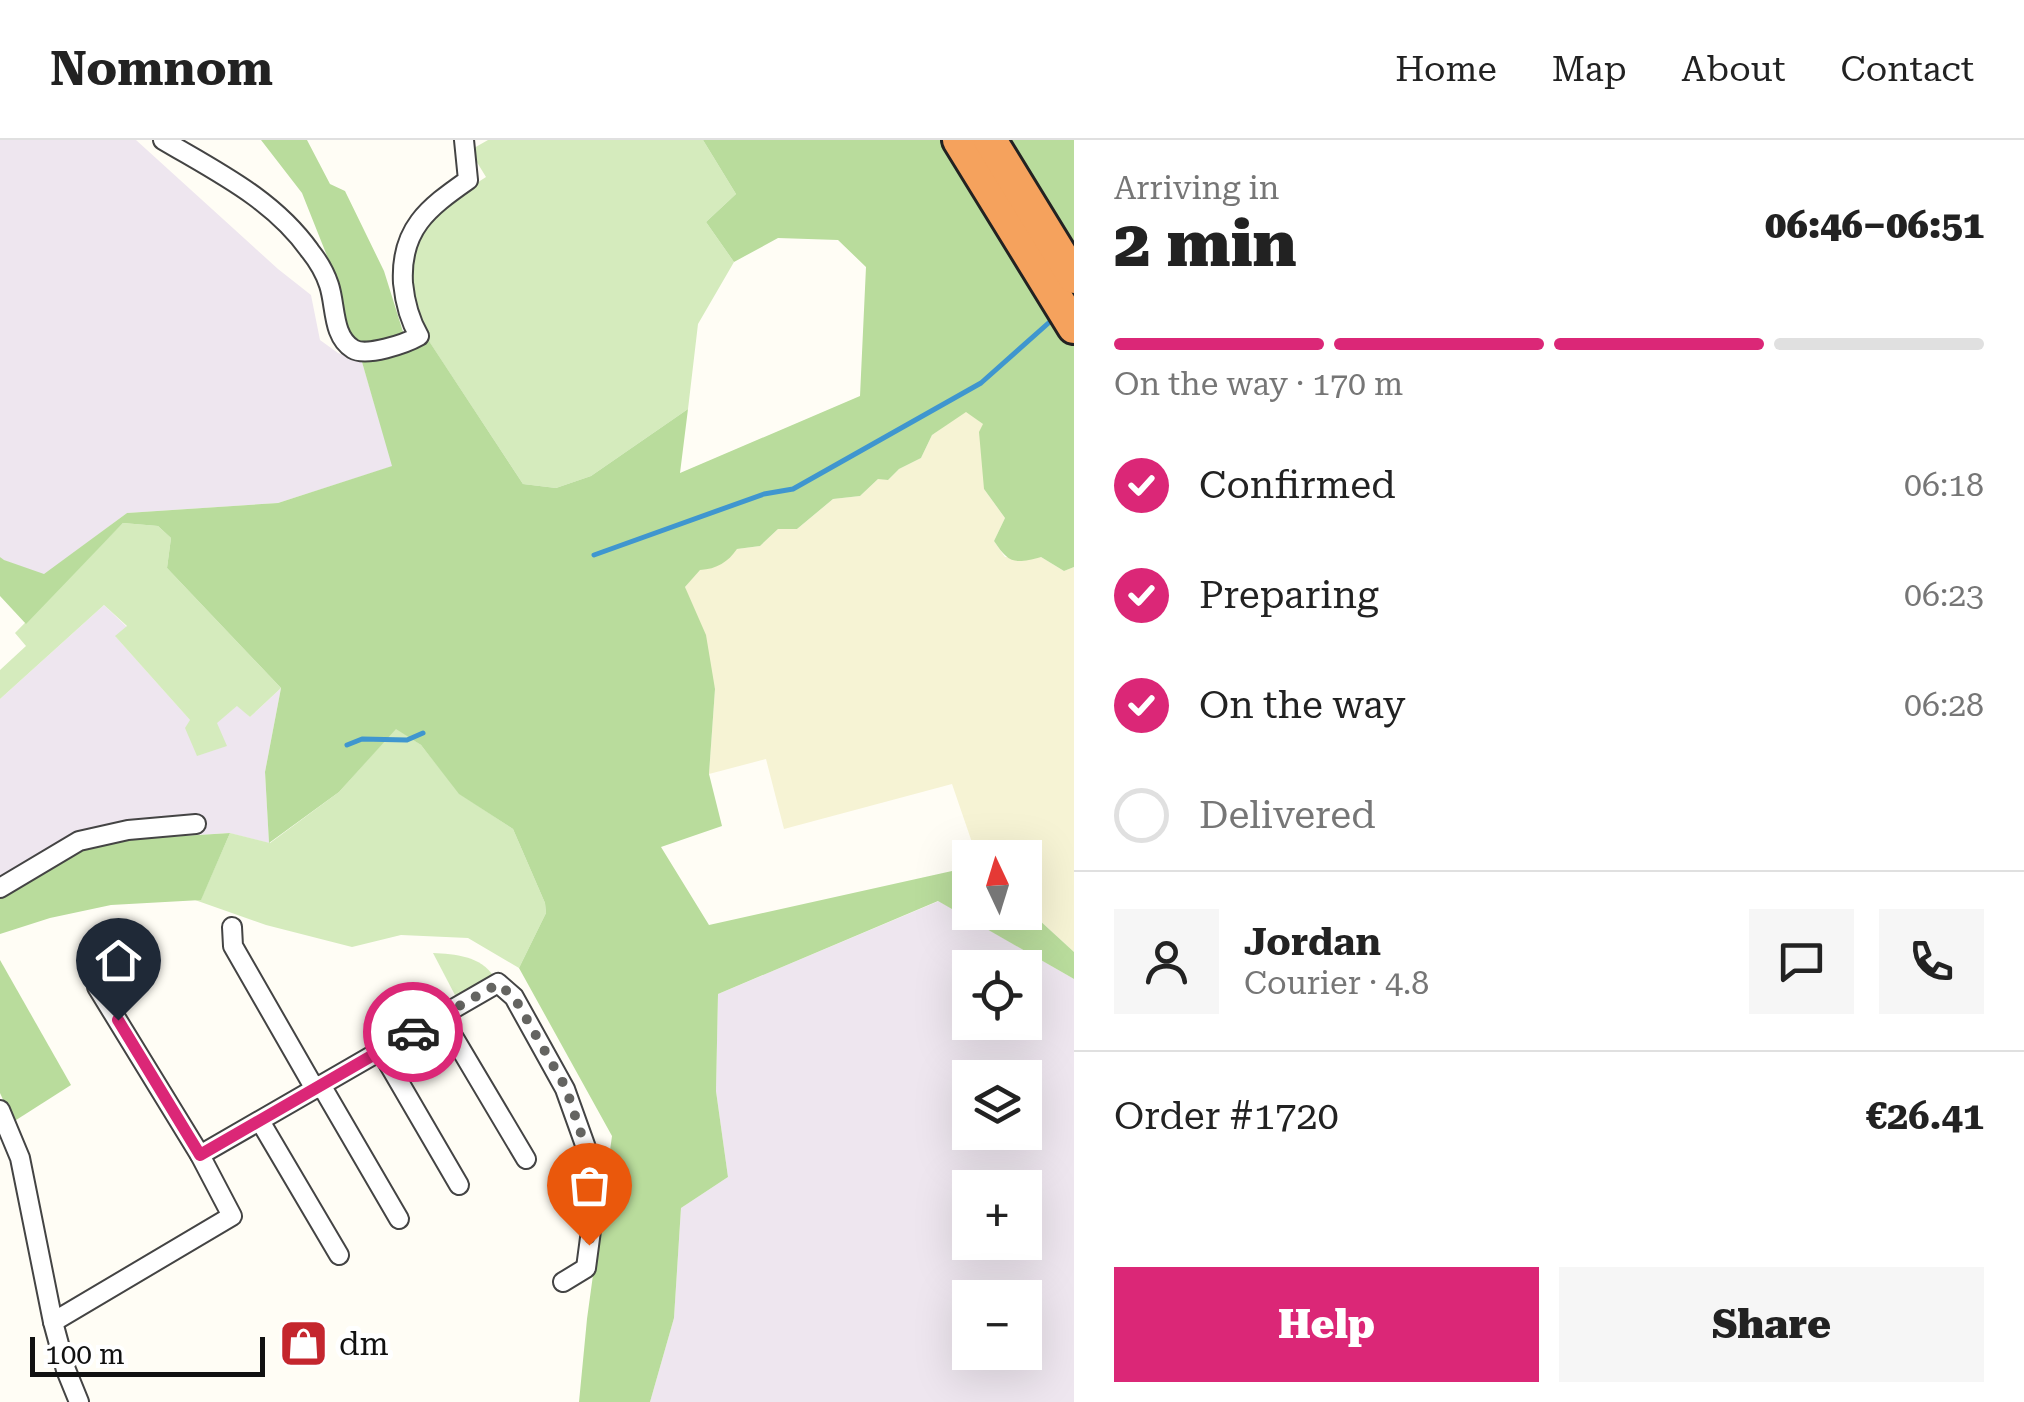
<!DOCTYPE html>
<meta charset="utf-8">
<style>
body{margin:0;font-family:"Roboto Serif",serif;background:#f6f6f6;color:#222;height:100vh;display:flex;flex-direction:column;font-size:38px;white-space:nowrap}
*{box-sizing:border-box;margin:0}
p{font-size:32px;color:#767676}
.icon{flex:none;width:55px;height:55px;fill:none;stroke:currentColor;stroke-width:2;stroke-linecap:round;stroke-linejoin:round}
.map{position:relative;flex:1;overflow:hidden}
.side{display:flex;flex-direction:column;background:#fff;width:950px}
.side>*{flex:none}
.needle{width:65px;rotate:356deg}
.fabs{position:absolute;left:952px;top:700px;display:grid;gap:20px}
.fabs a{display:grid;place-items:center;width:90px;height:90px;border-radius:0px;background:#fff;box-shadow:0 10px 40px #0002;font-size:50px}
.scale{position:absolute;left:30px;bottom:25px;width:235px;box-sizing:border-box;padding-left:10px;border:5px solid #111;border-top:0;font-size:28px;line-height:35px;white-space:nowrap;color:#111;-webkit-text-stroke:8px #fff;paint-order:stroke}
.pin{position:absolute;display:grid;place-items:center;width:85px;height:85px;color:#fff;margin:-102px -42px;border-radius:50% 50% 50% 0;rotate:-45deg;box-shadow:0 0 10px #0007}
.pin .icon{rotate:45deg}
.courier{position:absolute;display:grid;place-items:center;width:100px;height:100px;margin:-50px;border:8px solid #db2777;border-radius:50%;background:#fff;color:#222;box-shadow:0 2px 12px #0007}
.headline em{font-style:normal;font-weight:800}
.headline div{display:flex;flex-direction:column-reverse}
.headline{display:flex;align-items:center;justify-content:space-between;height:170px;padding:0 40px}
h1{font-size:65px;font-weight:800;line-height:75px}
.bar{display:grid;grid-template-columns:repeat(4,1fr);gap:15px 10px;align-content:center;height:120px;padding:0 40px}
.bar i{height:12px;border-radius:8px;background:#e0e0e0}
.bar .active{background:#db2777}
.bar p{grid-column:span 4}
.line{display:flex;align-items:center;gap:25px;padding:0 40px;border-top:2px solid #e0e0e0}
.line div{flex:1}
.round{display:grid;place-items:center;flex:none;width:105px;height:105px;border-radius:0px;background:#f6f6f6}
ol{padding:0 40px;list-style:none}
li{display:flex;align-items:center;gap:30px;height:110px}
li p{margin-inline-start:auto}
li .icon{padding:10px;border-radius:50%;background:#db2777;color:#fff;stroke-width:4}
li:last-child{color:#767676}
li i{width:55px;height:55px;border:5px solid #e0e0e0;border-radius:50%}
.cta{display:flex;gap:20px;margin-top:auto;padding:20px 40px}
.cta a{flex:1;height:115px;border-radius:0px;background:#db2777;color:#fff;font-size:40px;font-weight:800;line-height:115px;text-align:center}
.cta a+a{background:#f6f6f6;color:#222}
header{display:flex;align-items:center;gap:60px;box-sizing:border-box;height:140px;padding:0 50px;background:#fff;border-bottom:2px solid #e0e0e0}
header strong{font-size:48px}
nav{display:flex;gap:55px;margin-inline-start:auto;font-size:35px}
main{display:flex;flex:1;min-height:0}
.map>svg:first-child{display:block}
.industrial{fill:#eee6ef;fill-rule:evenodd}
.farmland{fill:#f6f3d4}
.green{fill:#d5ebbd}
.forest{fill:#b9dc9c}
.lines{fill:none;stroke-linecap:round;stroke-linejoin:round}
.stream{stroke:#3f96cf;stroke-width:5}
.street-casing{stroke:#444;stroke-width:22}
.highway-casing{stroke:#222;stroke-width:38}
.street{stroke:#fff;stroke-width:18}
.highway{stroke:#f5a25d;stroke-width:32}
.done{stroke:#646461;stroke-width:10;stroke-dasharray:0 18}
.route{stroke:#db2777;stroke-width:12}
.labels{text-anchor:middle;stroke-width:10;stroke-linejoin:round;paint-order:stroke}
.poi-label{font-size:32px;fill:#111;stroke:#fff;text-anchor:start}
</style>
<header>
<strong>Nomnom</strong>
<nav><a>Home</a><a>Map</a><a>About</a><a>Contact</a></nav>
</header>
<main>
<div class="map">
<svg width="1074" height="1262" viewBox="0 0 1074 1262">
<rect width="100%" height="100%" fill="#fffdf5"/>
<g class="industrial">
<path d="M 0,0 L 136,0 L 278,129 L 311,155 L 320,200 L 338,213 L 362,222 L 393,326 L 278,363 L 127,373 L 44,435 L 3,420 L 0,417 Z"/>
<path d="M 104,465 L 127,487 L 116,497 L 191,581 L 216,583 L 238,565 L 250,577 L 281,548 L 265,632 L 269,703 L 229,693 L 151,698 L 85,705 L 0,755 L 0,559 Z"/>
<path d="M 939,761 L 1074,839 L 1074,1262 L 650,1262 L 674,1178 L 681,1068 L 728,1037 L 716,951 L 718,854 ZM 970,828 L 1025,828 L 1025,882 L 970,882 ZM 970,938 L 1025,938 L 1025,992 L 970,992 ZM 970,1048 L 1025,1048 L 1025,1102 L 970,1102 ZM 970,1158 L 1025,1158 L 1025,1212 L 970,1212 Z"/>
</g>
<path class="farmland" d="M 966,271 L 983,284 L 984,349 L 1005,378 L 994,401 L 1005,417 L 1041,417 L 1064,431 L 1074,427 L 1074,812 L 1025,767 L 1025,718 L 977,717 L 952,644 L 784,689 L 766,619 L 709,634 L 715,549 L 685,447 L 700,429 L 737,409 L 760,406 L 778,389 L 797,389 L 833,359 L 860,356 L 879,338 L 888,340 L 899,329 L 921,318 L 932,295 Z"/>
<g class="green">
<path d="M 488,0 L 703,0 L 736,54 L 706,82 L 734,122 L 698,184 L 688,269 L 591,336 L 556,348 L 523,344 L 417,183 L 407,138 L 415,96 L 440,67 L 486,37 L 475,19 L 474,8 Z"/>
<path d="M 123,383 L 158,386 L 171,398 L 167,428 L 281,548 L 250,577 L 237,566 L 217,583 L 227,606 L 197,616 L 185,588 L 190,580 L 115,496 L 127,486 L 104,465 L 0,559 L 0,530 L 26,506 L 15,493 Z"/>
<path d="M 396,588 L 421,605 L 460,654 L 513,689 L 545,763 L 546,773 L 519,828 L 468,798 L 401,795 L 352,807 L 266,785 L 195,760 L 201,759 L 230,693 L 270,703 L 339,652 Z"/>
<path d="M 131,782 L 152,813 L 117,834 C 124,808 118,795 91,789 L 102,783 Z"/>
<path d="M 433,813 C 455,814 481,816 494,837 L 456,857 Z"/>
</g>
<g class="forest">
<path d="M 261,0 L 307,0 L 330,44 L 345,51 L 384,131 L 409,211 L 429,201 L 523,344 L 556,348 L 591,336 L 688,269 L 680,333 L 860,256 L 866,127 L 838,100 L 778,98 L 734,122 L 706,82 L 736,54 L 703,0 L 1074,0 L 1074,427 L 1064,431 L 1041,417 C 1015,424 1009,424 994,401 L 1005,378 L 984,349 L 979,292 L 983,284 L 966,272 L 932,295 L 921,318 L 899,329 L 888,340 L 878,339 L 860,356 L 833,359 L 797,389 L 778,389 L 760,406 L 737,409 C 728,422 717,429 700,430 L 685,447 L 706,495 L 715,549 L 709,634 L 722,686 L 661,707 L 709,785 L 970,727 L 970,772 L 1025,772 L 1025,767 L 1074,812 L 1074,839 L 938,761 L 718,854 L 716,951 L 728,1037 L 681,1068 L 674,1178 L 650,1262 L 579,1262 L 587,1179 L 612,996 L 519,828 L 546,773 L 545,763 L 513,689 L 459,654 L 421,605 L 396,589 L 339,652 L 269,703 L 265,632 L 281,548 L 167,428 L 171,398 L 158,386 L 123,383 L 26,484 L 0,456 L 0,417 L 4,420 L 44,434 L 127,373 L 278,363 L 392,326 L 362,222 L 347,197 L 337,141 L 302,53 Z"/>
<path d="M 230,693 L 201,760 L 111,765 L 50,778 L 0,794 L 0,755 L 85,705 L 151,698 Z"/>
<path d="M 0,820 L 71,945 L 13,982 L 0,953 Z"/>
</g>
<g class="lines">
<g class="stream">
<path d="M 594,415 L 764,354 L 793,349 L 981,243 L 1053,179"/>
<path d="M 347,605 L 362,599 L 407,600 L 423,593"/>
</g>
<defs>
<g id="street">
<path d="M 163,0 C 217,32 273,59 310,111 C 318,121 325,133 329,145 C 336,166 332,196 353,209 C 366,217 405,204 419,196 C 409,179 405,163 403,143 C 400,89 428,68 468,40 L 464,0"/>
<path d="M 0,748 L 79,701 L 128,690 L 196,684"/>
<path d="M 232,787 L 233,806 L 315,949"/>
<path d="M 441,876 L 526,1019"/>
<path d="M 381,911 L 459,1045"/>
<path d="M 321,945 L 399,1079"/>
<path d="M 0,970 L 20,1018 L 53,1182 L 66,1230 L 79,1262"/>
<path d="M 260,981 L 339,1115"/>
<path d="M 200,1015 L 498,843 L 514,857 L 565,949 L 589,1016 L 592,1083 L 586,1128 L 563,1142"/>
<path d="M 53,1182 L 232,1076 L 200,1015 L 97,847 L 95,806"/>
</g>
<g id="highway">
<path d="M 959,0 L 1074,187"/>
<path d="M 990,0 L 1074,137"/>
</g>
</defs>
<use href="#street" class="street-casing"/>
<use href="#highway" class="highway-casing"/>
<use href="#street" class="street"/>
<use href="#highway" class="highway"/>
</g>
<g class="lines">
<path class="done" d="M 413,892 L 498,844 L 514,857 L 566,948 L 577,982 L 589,1016 L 592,1082 L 589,1105"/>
<path class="route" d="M 118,880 L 200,1015 L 413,892"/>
</g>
<defs>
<symbol id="shop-square" viewBox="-11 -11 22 22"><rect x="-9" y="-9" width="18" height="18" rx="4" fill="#c4262e" stroke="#fff"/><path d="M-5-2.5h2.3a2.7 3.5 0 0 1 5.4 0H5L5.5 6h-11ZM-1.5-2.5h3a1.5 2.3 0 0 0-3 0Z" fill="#fff"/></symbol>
</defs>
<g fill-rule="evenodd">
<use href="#shop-square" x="276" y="1176" width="55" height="55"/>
</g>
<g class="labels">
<g class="poi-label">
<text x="339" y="1215">dm</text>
</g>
</g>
</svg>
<div class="fabs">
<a><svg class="needle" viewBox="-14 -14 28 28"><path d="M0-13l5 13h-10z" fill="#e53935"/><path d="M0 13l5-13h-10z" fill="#767676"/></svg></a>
<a><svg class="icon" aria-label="locate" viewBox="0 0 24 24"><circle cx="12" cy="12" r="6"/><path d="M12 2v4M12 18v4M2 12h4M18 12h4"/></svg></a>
<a><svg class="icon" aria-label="layers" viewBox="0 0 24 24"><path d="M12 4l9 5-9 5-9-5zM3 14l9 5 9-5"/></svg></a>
<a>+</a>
<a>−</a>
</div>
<div class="scale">100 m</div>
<div class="pin" style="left:589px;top:1105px;background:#ea580c"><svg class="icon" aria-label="bag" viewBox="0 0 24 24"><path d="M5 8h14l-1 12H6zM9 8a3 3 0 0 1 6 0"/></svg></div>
<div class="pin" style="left:118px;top:880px;background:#1f2937"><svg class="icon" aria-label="home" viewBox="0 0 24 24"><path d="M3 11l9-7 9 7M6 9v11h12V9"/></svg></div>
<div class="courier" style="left:413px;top:892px"><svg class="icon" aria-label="car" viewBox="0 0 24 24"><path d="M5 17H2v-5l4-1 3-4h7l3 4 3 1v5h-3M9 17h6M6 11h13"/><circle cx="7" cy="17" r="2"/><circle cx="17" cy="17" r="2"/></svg></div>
</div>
<section class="side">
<div class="headline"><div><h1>2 min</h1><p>Arriving in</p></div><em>06:46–06:51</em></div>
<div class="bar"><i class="active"></i><i class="active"></i><i class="active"></i><i></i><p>On the way · 170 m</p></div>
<ol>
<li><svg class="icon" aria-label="check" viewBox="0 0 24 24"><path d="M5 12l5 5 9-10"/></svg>Confirmed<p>06:18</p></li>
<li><svg class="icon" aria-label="check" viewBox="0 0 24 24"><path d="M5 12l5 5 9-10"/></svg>Preparing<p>06:23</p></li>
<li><svg class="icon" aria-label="check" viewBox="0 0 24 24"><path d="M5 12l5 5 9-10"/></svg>On the way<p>06:28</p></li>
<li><i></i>Delivered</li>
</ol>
<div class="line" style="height:180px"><a class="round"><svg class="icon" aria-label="person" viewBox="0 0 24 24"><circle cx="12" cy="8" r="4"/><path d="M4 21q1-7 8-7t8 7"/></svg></a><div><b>Jordan</b><p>Courier · 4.8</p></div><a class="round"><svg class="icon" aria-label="chat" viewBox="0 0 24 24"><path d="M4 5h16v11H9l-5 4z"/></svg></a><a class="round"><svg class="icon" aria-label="phone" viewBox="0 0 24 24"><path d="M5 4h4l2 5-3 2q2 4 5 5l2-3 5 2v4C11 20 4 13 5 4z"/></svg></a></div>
<div class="line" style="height:130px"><div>Order #1720</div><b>€26.41</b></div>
<div class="cta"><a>Help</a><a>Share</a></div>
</section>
</main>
